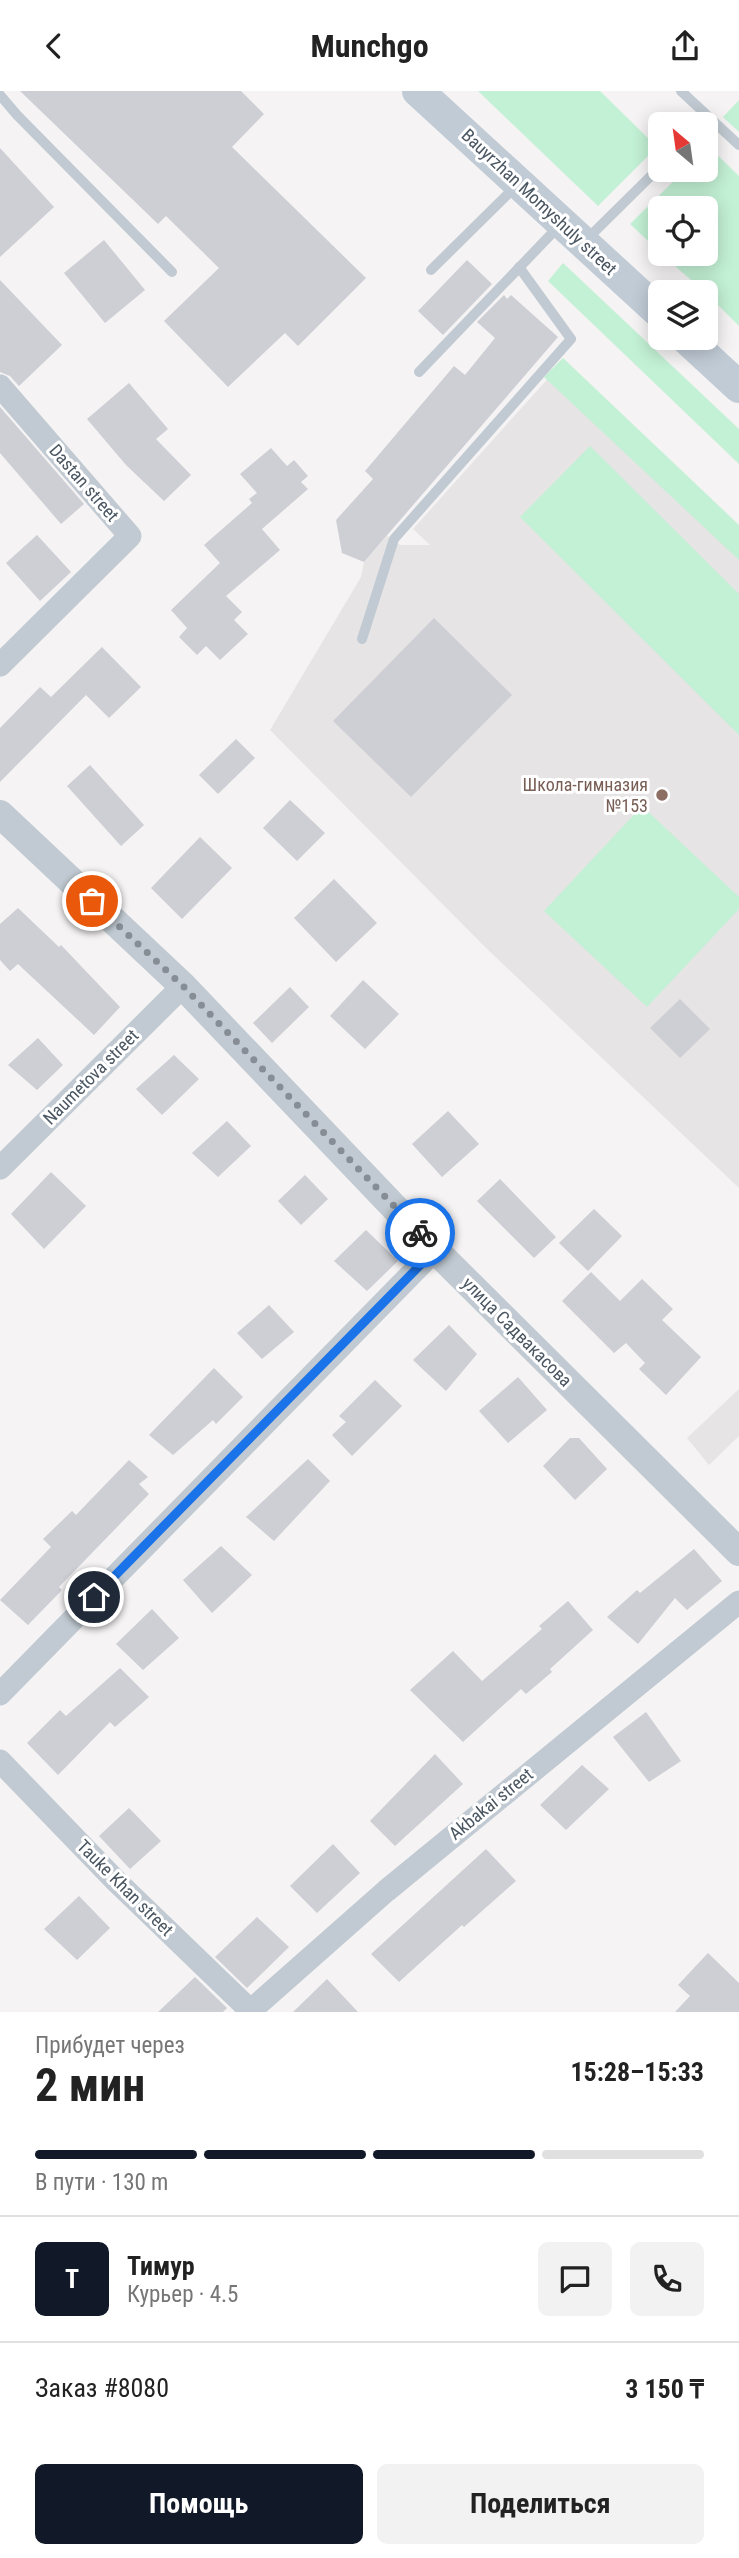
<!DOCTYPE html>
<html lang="ru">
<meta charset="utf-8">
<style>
body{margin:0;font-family:"Roboto Condensed",sans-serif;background:#f2f2f2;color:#222;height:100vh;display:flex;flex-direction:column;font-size:26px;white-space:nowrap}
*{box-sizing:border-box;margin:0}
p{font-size:23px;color:#767676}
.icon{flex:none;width:38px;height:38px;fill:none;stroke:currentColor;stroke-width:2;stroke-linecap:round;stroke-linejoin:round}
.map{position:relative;height:1921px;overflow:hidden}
.sheet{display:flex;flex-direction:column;background:#fff;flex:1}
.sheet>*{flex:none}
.needle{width:46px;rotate:331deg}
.fabs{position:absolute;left:648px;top:21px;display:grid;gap:14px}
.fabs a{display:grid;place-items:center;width:70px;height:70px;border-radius:10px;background:#fff;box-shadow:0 4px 18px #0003;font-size:35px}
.pin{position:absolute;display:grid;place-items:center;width:60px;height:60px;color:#fff;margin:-30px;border:4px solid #fff;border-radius:50%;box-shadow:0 2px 7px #0007}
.courier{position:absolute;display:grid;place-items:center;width:70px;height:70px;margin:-35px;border:5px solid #1a73e8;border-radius:50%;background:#fff;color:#222;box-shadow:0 2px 9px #0007}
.headline em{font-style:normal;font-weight:700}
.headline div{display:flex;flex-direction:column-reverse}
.headline{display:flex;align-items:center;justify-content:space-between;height:119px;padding:0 35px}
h1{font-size:46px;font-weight:700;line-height:52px}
.bar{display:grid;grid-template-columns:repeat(4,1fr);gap:10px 7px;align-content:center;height:84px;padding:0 35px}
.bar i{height:9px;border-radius:5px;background:#e0e0e0}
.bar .active{background:#111827}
.bar p{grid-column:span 4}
.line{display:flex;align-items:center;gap:18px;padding:0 35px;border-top:2px solid #e0e0e0}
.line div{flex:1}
.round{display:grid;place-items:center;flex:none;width:74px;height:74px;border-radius:10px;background:#f2f2f2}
.action{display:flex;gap:14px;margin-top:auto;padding:14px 35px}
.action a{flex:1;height:80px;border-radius:10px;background:#111827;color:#fff;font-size:28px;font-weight:700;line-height:80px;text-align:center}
.action a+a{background:#f2f2f2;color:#222}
header{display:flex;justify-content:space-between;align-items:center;height:91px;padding:0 35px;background:#fff;font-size:32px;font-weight:700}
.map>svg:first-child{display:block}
.education{fill:#e6e4e5}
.green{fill:#c3f1d5}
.building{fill:#cdcfd5}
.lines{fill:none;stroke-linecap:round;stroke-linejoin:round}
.service{stroke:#c1cad2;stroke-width:10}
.minor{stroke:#c1cad2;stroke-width:23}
.tertiary{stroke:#c1cad2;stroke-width:28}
.secondary{stroke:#c1cbd6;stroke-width:32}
.done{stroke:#868d94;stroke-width:7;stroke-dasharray:0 12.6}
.route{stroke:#1a73e8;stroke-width:9}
.education-dot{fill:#8d6e63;stroke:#fff;stroke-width:2.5}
.labels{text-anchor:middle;stroke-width:6;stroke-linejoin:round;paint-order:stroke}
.street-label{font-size:18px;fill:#4a5661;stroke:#fff}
.education-label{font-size:18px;fill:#785e54;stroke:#fff;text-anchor:end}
</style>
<header><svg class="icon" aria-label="back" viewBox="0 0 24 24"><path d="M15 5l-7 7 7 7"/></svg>Munchgo<svg class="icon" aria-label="share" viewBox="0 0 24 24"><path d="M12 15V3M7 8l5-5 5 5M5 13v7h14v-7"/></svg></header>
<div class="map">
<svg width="739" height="1921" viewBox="0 0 739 1921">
<rect width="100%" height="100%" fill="#f5f3f3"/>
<g class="education">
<path d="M 552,283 L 739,459 L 739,1097 L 485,856 L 270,639 L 361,486 L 364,471 L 387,445 L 400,454 L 430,454 L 413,438 Z"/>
<path d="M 739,1298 L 739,1345 L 709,1374 L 687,1347 Z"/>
</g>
<g class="green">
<path d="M 478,0 L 600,0 L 657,56 L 598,115 Z"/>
<path d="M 739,9 L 739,41 L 723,26 Z"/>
<path d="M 709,56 L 739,85 L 739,235 L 705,201 L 661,163 L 705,163 L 705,117 L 660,117 L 660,161 L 630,133 L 685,79 L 705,79 L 705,59 Z"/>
<path d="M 563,172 L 739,338 L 739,373 L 548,190 Z"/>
<path d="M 563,267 L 739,434 L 739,469 L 544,286 Z"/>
<path d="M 590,355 L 739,503 L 739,644 L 520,426 Z"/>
<path d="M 642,715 L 739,806 L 739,818 L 647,916 L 544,820 Z"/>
</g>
<g class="building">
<path d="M 20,0 L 241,0 L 264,23 L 232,56 L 366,187 L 298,255 L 285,242 L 228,296 L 164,230 L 219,177 L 166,125 L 158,133 Z"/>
<path d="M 0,57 L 54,116 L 0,166 Z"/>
<path d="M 104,149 L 145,199 L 105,232 L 64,182 Z"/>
<path d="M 467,169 L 492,193 L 443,244 L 418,220 Z"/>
<path d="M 0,189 L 62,254 L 19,295 L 10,285 L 0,281 Z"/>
<path d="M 504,204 L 507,208 L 511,204 L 558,246 L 364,471 L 342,462 L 336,429 L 373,388 L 365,380 L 454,275 L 465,284 L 495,247 L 477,231 Z"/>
<path d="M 129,292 L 168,338 L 156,348 L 191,384 L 164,410 L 126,374 L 87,328 Z"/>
<path d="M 0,316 L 84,413 L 61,433 L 0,362 Z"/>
<path d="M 271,357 L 287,375 L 294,369 L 308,385 L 301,391 L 308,398 L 262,438 L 280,459 L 226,505 L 242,521 L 234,529 L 248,543 L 220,569 L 206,555 L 197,564 L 179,546 L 187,537 L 171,519 L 220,472 L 204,454 L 252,412 L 249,408 L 257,402 L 240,383 Z"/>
<path d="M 37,444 L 71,481 L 40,510 L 6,472 Z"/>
<path d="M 434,527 L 512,604 L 411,706 L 333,630 Z"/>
<path d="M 102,556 L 141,596 L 109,627 L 86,604 L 0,691 L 0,637 L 40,596 L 51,606 Z"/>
<path d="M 236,648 L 255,667 L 218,703 L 199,684 Z"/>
<path d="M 90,674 L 144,734 L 121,755 L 67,695 Z"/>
<path d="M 290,709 L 325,742 L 297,770 L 263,737 Z"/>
<path d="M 200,746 L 232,777 L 182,828 L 151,797 Z"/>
<path d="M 334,788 L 377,832 L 336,871 L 294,827 Z"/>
<path d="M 18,817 L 59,856 L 61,854 L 120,916 L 94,944 L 18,873 L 10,880 L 0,869 L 0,833 Z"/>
<path d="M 363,889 L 399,923 L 365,958 L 330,925 Z"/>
<path d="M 290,896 L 309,916 L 272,952 L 253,932 Z"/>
<path d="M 680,908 L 710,938 L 680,967 L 650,937 Z"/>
<path d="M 38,947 L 63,974 L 37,999 L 8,974 Z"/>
<path d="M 174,964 L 199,988 L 162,1024 L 136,998 Z"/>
<path d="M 448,1020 L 479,1053 L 442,1086 L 412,1053 Z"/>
<path d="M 227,1030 L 251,1055 L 218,1086 L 192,1062 Z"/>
<path d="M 51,1081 L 86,1115 L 44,1158 L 11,1123 Z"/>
<path d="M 305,1084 L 328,1108 L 301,1134 L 278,1110 Z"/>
<path d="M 500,1088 L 556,1146 L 534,1167 L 477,1110 Z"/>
<path d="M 594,1118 L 622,1145 L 588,1180 L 559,1152 Z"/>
<path d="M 366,1139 L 398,1170 L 367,1200 L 334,1170 Z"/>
<path d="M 591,1181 L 620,1210 L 642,1188 L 673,1218 L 662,1229 L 701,1266 L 666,1304 L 639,1278 L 645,1272 L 626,1252 L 614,1262 L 562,1210 Z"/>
<path d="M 269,1214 L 294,1241 L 262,1268 L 237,1242 Z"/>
<path d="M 449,1234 L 477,1263 L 446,1300 L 413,1269 Z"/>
<path d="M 214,1277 L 243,1306 L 216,1333 L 213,1329 L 173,1364 L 149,1344 Z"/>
<path d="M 518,1286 L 547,1319 L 508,1352 L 479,1320 Z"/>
<path d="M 375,1289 L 402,1315 L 352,1365 L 332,1344 L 346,1331 L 339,1325 Z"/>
<path d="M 570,1347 L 579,1347 L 607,1378 L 575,1409 L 543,1375 Z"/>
<path d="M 308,1368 L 330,1390 L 274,1450 L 246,1426 Z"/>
<path d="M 129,1369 L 148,1386 L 139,1393 L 149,1403 L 59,1496 L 62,1499 L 28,1534 L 0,1509 L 51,1456 L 43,1448 L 72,1420 L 76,1424 Z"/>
<path d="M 221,1455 L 252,1484 L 212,1522 L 183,1489 Z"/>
<path d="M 694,1458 L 722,1490 L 687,1519 L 675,1507 L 638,1553 L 607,1526 L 637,1499 L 640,1502 Z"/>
<path d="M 568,1510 L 593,1539 L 550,1578 L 552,1581 L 526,1603 L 521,1598 L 463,1651 L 410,1599 L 453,1560 L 482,1590 L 542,1538 L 539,1535 Z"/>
<path d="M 152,1518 L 179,1547 L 143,1579 L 116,1553 Z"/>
<path d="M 120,1577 L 149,1606 L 115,1636 L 110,1631 L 58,1684 L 27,1652 L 60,1619 L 66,1625 Z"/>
<path d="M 646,1621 L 681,1670 L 649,1691 L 613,1646 Z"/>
<path d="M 435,1663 L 463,1693 L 395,1755 L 370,1730 Z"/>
<path d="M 582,1674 L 609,1698 L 566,1739 L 540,1714 Z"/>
<path d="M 129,1717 L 161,1750 L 130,1778 L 99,1745 Z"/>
<path d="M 333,1753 L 360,1782 L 317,1822 L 290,1795 Z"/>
<path d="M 486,1758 L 516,1790 L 464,1836 L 462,1834 L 399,1891 L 371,1863 Z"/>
<path d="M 79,1805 L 110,1837 L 77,1869 L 44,1838 Z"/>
<path d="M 257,1826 L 289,1856 L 247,1897 L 215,1866 Z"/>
<path d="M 708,1862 L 739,1892 L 739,1921 L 675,1921 L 690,1905 L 678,1894 Z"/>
<path d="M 195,1886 L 227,1917 L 223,1921 L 158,1921 Z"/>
<path d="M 327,1888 L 358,1921 L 293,1921 Z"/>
</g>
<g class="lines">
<g class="service">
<path d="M 681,0 L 739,54"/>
<path d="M 0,4 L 17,24 L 172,181"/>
<path d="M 585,150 L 660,76"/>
<path d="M 431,179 L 517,94"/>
<path d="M 419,281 L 560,134"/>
<path d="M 362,548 L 394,448 L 571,248 L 519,176"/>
</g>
<g class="minor">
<path d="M 0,295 L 130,445 L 0,574"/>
<path d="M 0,1077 L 183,895"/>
<path d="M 0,1603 L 435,1159"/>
<path d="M 0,1670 L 116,1790 L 252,1921"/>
<path d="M 249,1921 L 386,1800 L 739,1511"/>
</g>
<path class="tertiary" d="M 0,723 L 183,895 L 435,1159 L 739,1461"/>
<g class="secondary">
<path d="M 418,0 L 660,222"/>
<path d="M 686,247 L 739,296"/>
</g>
</g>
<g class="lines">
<path class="done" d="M 92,810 L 183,895 L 420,1142"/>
<path class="route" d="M 94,1506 L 435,1159 L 420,1142"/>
</g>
<circle class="education-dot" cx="662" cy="704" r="7"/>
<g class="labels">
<g class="street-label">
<text transform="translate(539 111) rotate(43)" y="6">Bauyrzhan Momyshuly street</text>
<text transform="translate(84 392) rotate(49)" y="6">Dastan street</text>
<text transform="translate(91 986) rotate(-45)" y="6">Naumetova street</text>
<text transform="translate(517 1241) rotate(45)" y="6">улица Садвакасова</text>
<text transform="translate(491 1713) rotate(-39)" y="6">Akbakai street</text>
<text transform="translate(125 1797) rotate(45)" y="6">Tauke Khan street</text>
</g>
<g class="education-label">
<text x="648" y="700">Школа-гимназия<tspan x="648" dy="21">№153</tspan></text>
</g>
</g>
</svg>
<div class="fabs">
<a><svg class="needle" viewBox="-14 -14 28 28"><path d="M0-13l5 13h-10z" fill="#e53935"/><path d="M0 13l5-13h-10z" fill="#767676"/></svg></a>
<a><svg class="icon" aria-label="locate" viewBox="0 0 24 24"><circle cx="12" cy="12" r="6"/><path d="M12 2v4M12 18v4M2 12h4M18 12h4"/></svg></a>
<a><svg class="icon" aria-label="layers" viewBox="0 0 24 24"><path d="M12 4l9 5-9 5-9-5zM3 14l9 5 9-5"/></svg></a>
</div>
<div class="pin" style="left:92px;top:810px;background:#ea580c"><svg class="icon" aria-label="bag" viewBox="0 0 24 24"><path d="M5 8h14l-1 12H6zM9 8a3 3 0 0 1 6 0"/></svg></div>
<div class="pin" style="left:94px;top:1506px;background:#1f2937"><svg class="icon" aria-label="home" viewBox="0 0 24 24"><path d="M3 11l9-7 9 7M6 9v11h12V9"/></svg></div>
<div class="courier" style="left:420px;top:1142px"><svg class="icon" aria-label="bike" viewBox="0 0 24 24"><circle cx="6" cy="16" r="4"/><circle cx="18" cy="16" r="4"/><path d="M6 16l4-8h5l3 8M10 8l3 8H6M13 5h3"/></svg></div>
</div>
<section class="sheet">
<div class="headline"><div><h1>2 мин</h1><p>Прибудет через</p></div><em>15:28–15:33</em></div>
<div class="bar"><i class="active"></i><i class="active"></i><i class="active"></i><i></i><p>В пути · 130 m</p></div>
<div class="line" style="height:126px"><b class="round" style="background:#111827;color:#fff">Т</b><div><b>Тимур</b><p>Курьер · 4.5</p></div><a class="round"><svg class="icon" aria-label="chat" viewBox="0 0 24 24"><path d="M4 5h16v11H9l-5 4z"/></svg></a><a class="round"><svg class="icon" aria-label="phone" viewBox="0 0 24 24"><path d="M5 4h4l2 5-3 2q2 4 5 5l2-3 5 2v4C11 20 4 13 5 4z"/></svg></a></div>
<div class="line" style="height:91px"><div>Заказ #8080</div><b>3 150 ₸</b></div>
<div class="action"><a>Помощь</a><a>Поделиться</a></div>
</section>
